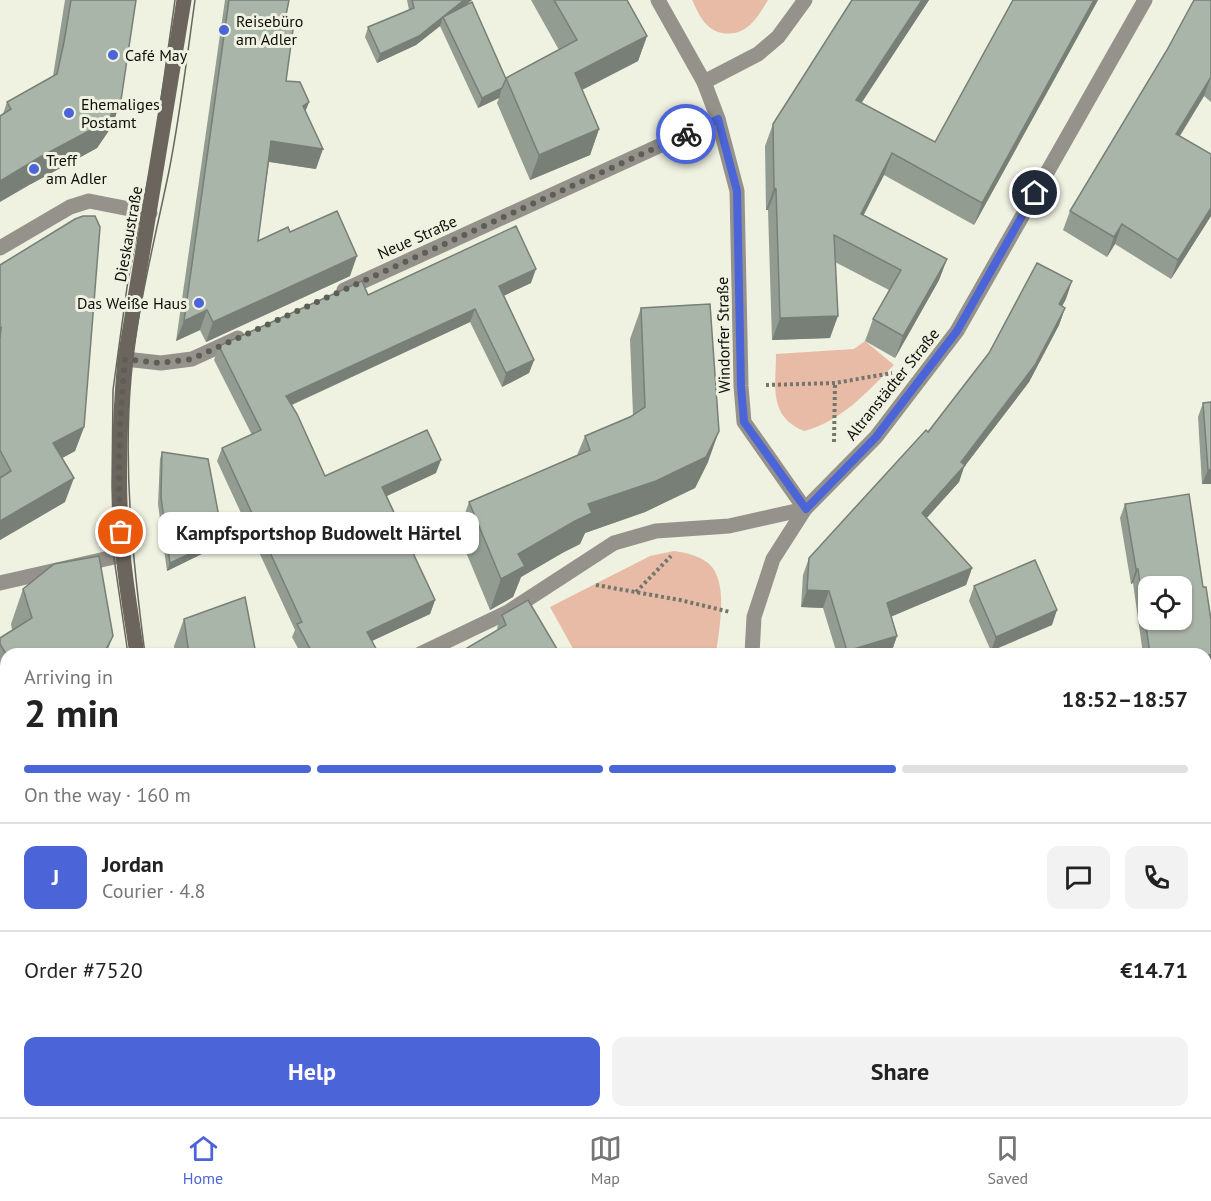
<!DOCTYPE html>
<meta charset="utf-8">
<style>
body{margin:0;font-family:"PT Sans",sans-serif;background:#f2f2f2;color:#222;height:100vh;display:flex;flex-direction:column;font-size:22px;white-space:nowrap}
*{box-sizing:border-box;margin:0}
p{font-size:20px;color:#767676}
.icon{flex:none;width:33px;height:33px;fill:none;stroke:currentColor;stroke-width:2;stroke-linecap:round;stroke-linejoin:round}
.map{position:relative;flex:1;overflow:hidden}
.details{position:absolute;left:0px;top:648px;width:1212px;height:470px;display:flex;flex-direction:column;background:#fff;border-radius:18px 18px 0 0;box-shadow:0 2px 4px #0004}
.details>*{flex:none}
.controls{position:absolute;left:1138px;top:576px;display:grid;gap:12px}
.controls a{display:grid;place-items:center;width:54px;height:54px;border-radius:12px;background:#fff;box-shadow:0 2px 4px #0004;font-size:30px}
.pin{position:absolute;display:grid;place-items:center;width:51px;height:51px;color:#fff;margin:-26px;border:3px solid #fff;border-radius:50%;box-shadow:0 2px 6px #0007}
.courier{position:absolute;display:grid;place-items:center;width:60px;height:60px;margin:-30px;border:4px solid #4b64d8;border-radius:50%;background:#fff;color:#222;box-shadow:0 2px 8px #0007}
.bubble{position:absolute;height:42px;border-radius:12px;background:#fff;box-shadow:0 2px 4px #0004;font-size:20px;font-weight:800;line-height:42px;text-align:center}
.summary em{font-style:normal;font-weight:800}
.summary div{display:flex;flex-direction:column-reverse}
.summary{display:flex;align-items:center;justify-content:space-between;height:102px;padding:0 24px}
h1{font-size:39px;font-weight:800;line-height:45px}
.bar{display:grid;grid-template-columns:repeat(4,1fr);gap:9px 6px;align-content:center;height:72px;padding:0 24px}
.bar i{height:8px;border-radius:4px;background:#e0e0e0}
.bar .selected{background:#4b64d8}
.bar p{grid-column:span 4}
.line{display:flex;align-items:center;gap:15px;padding:0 24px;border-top:2px solid #e0e0e0}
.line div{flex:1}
.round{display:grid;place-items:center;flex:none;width:63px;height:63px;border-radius:12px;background:#f2f2f2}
.primary-button{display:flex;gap:12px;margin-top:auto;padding:12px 24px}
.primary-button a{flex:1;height:69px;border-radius:12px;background:#4b64d8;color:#fff;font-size:24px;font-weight:800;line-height:69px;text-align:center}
.primary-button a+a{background:#f2f2f2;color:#222}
.tabs{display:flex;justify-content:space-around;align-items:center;height:84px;border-top:2px solid #e0e0e0;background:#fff;font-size:16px;color:#767676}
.tabs a{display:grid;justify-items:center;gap:3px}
.tabs .selected{color:#4b64d8}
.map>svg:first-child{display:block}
.green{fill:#e8bba6}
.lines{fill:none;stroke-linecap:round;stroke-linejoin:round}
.path{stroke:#74766b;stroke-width:4;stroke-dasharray:3 3;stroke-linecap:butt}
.service{stroke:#95928c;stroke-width:15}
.minor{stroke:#95928c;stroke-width:15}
.tertiary{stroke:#95928c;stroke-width:15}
.secondary{stroke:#6b655d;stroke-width:15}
.tram{stroke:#66675d;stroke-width:1.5}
.wall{fill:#929c91;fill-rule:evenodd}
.shaded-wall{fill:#777f76}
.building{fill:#aab5a9;stroke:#777f76;stroke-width:1.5;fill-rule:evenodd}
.done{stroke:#5d5e55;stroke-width:6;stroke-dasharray:0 10.8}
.route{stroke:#4b64d8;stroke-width:8}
.poi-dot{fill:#4b64d8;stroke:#eff1e1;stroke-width:2}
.labels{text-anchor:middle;stroke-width:6;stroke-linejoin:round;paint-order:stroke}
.poi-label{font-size:16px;fill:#0e0f09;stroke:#eff1e1;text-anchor:start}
.street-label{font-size:16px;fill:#0e0f09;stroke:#eff1e1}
</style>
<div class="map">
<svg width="1211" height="1117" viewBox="0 0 1211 1117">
<rect width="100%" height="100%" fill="#eff1e1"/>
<g class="green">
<path d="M 692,0 L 768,0 C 757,18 747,37 722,33 C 716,32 711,29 706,24 C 700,18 696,8 692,0 Z"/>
<path d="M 865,341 L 894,365 C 867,392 842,421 804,431 C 768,416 776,387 776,354 L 854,349 Z"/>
<path d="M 674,551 C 687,553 703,556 712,567 C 728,587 719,630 716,654 L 576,654 L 550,607 L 650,556 Z"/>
<path d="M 1206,1001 L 1211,1001 L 1211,1047 L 1206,1048 Z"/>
<path d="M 788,1112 L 854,1112 L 823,1117 L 789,1117 Z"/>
</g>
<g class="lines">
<g class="path">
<path d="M 766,385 L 835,383 L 892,373"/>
<path d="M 834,442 L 835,383"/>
<path d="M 596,585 L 680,600 L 730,612"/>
<path d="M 636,592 L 671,556"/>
<path d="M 1206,1013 L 1211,1012"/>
<path d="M 1206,1043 L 1211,1042"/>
<path d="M 763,1117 L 797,1112"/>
</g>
<path class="service" d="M 0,583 L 123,555"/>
<g class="minor">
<path d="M 704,82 L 758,54 L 778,37 L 805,0"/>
<path d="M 0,248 L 70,207 L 89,201 L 150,213"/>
<path d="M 344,290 L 718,119"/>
<path d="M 125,359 L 161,363 L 192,359 L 238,338"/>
<path d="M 420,654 L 508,612 L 614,543 L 656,531 L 729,526 L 805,509 L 744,422 L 741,386 L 737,191 L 718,119 L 704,82 L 658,0"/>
<path d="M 0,768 L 6,764"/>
</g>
<g class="tertiary">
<path d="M 752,654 L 754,617 L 773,559 L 805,509 L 876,437 L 957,331 L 1145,0"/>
<path d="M 734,1112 L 734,1117"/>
</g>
<g class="secondary">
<path d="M 137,654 C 132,620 126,587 123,553 C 117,488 119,424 125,359 L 184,0"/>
<path d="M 205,1112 L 206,1117"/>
</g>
<g class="tram">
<path d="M 128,654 L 114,558 L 112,486 L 113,390 L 128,280 L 154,149 L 175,0"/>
<path d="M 145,654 C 133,562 123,470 131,377 C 137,308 155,239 169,171 C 180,115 187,57 195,0"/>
<path d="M 195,1112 L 196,1117"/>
<path d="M 213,1112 L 214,1117"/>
</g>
</g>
<g class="wall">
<path d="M 65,0 L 136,0 L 121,100 L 112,126 L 97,148 L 31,184 L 3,114 L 7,102 L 53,76 Z"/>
<path d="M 225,0 L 289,0 L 285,20 L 286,81 L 309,102 L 305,111 L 316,169 L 269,162 L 258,241 L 290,232 L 350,276 L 206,342 L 200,330 L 176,341 Z"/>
<path d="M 407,0 L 472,0 L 464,6 L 506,79 L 559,50 L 531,0 L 627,0 L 647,36 L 638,61 L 582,90 L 599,129 L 590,155 L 530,180 L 497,103 L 499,98 L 478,108 L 440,26 L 416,45 L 377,63 L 365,37 L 368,27 L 409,10 Z"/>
<path d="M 852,0 L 929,0 L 861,103 L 935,142 L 1013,0 L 1098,0 L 974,225 L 884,175 L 863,215 L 947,259 L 939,280 L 895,358 L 865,341 L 873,319 L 889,290 L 835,262 L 830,338 L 772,340 L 768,210 L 766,210 L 765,146 L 773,124 Z"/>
<path d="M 1211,0 L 1211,102 L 1204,96 L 1180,136 L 1211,216 L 1171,279 L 1115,244 L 1107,257 L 1063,230 L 1070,211 Z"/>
<path d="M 0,265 L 84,427 L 75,451 L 62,458 L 65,502 L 0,540 Z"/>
<path d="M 531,283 L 504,295 L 534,360 L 529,373 L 502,387 L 470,322 L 292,405 L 325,476 L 436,473 L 387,496 L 435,600 L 430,614 L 372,641 L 379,654 L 301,654 L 292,637 L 295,630 L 217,461 L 222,448 L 252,435 L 214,360 L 219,346 L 368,295 Z"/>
<path d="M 1066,299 L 1062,306 L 1065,308 L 1059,325 L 1029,382 L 964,467 L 959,482 L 926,518 L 972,568 L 966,585 L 891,616 L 897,636 L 891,653 L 888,654 L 837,654 L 823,608 L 801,607 L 803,575 L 809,558 Z"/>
<path d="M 641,308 L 708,462 L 695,488 L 645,512 L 585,533 L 580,544 L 564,552 L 521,577 L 513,597 L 490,610 L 458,533 L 469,502 L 577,455 L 585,436 L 633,415 L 630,339 Z"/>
<path d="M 1203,403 L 1211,484 L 1202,484 L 1198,417 Z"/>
<path d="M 162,452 L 223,538 L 220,545 L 167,571 L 158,504 L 160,459 Z"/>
<path d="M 1189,494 L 1203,587 L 1206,587 L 1211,620 L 1211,669 L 1206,669 L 1206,654 L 1143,654 L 1133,583 L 1131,584 L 1120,518 L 1125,504 ZM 1149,586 L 1182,586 L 1182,620 L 1149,620 Z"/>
<path d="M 974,586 L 1052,625 L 991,651 L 969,601 Z"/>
<path d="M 23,589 L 113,636 L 6,654 L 6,710 L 0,700 L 0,638 L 12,630 L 11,624 Z"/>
<path d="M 502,615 L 560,654 L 498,630 L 497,628 Z"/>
<path d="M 184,619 L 256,654 L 175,654 L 174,646 Z"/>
<path d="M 1006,1112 L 1064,1112 L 1062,1117 L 1007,1117 Z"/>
<path d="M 1174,1112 L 1206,1112 L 1211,1117 L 1175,1117 Z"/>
</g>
<g class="shaded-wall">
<path d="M 464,0 L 472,0 L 445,22 L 443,17 Z"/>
<path d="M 922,0 L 929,0 L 849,122 L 856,100 Z"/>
<path d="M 1094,0 L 1098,0 L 974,225 L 982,203 Z"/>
<path d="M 443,17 L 440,26 L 416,45 L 377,63 L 380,54 Z"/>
<path d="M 647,36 L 638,61 L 566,98 L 575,73 Z"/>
<path d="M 1211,76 L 1204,96 L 1169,153 L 1176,134 Z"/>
<path d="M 502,88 L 499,98 L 478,108 L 482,98 Z"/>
<path d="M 121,100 L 112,126 L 97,148 L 31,184 L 0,202 L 0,181 Z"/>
<path d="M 309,102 L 301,123 L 303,106 Z"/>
<path d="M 599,129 L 590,155 L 530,180 L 539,155 Z"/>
<path d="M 271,141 L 323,149 L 316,169 L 264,161 Z"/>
<path d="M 892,153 L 884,175 L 853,236 L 861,214 Z"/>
<path d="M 774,188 L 776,189 L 768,210 L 766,210 Z"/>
<path d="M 1211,208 L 1211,216 L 1171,279 L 1178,260 Z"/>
<path d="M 1122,224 L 1115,244 L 1107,257 L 1114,237 Z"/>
<path d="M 357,256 L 350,276 L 206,342 L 213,322 Z"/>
<path d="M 947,259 L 939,280 L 895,358 L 903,336 Z"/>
<path d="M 536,269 L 531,283 L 495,300 L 499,286 Z"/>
<path d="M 1072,281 L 1066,299 L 1053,322 L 1059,304 Z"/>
<path d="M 1065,308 L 1059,325 L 1029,382 L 964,467 L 959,482 L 916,530 L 922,513 L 961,462 Z"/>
<path d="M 475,309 L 470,322 L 282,409 L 286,396 Z"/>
<path d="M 207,310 L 200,330 L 176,341 L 184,321 Z"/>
<path d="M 838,316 L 830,338 L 772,340 L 780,318 Z"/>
<path d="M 534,360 L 529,373 L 502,387 L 506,373 Z"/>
<path d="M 84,427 L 75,451 L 44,468 L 53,443 Z"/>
<path d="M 719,431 L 708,462 L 695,488 L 645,512 L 585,533 L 580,544 L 564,552 L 521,577 L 513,597 L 490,610 L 501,579 L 518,554 L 588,504 Z"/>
<path d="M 441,460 L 436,473 L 378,500 L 382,487 Z"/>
<path d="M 1208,470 L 1211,470 L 1211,484 L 1202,484 Z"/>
<path d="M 74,478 L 65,502 L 0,540 L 0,521 Z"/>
<path d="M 223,538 L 220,545 L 167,571 L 170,563 Z"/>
<path d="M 972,568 L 966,585 L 881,621 L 887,603 Z"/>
<path d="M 1136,569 L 1138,569 L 1133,583 L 1131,584 Z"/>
<path d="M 807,590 L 829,591 L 823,608 L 801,607 Z"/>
<path d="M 435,600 L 430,614 L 363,645 L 367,632 Z"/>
<path d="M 1057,610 L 1052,625 L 991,651 L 996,637 Z"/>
<path d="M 113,636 L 106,654 L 103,654 Z"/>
<path d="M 897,636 L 891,653 L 888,654 L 846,654 L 847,651 Z"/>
<rect x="1206" y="655" width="5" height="14"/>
<path d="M 6,850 L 6,867 L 0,870 L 0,854 Z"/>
<path d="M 1206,923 L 1211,923 L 1211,945 L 1206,944 Z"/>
<path d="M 662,1112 L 691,1112 L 689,1116 L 687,1117 L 643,1117 Z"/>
<path d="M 1014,1112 L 1064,1112 L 1062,1117 L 1012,1117 Z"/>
</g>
<g class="building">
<path d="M 71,0 L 136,0 L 121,100 L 106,122 L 40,157 L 0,181 L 0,116 L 11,109 L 7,102 L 57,74 L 64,42 Z"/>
<path d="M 229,0 L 289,0 L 285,20 L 294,22 L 286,81 L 300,82 L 309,102 L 303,106 L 323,149 L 271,141 L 258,241 L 288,227 L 290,232 L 337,211 L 357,256 L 213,322 L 207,310 L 184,321 Z"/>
<path d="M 412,0 L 464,0 L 419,36 L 380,54 L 368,27 L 414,8 Z"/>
<path d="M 554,0 L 627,0 L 647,36 L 575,73 L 599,129 L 539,155 L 506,78 L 577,40 Z"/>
<path d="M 852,0 L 922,0 L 856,100 L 935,142 L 1013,0 L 1094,0 L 982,203 L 892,153 L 861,214 L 947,259 L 903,336 L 873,319 L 901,270 L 834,235 L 838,316 L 780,318 L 776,189 L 774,188 L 773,124 Z"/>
<path d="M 1194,0 L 1211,0 L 1211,77 L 1176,134 L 1211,154 L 1211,208 L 1178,260 L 1122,224 L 1114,237 L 1070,211 L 1167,50 Z"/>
<path d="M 472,2 L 506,79 L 502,88 L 482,98 L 443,17 Z"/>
<path d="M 83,216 L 95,216 L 100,227 L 84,427 L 53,443 L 74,478 L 0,521 L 0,478 L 11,471 L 0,450 L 0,339 L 1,328 L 0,329 L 0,265 L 75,219 Z"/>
<path d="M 516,226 L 536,269 L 499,286 L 534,360 L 506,373 L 475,309 L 286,396 L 297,414 L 325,476 L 427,430 L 441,460 L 382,487 L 435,600 L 367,632 L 379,654 L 313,654 L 297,624 L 302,622 L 222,448 L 261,430 L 219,346 L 362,281 L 368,295 Z"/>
<path d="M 1037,263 L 1072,281 L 1059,304 L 1065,308 L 1035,365 L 961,462 L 965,465 L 922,513 L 972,568 L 887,603 L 897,636 L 847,651 L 829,591 L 807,590 L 809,558 L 926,430 L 928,432 L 989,353 Z"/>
<path d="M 710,304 L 719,431 L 706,457 L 656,481 L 588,504 L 592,513 L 575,521 L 518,554 L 525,566 L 501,579 L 469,502 L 590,450 L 585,436 L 630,417 L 645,407 L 641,308 Z"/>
<path d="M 1211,402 L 1211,470 L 1208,470 L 1203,403 Z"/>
<path d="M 162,452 L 208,459 L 223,538 L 170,563 L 161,497 Z"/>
<path d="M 1189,494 L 1203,587 L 1206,587 L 1211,620 L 1211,655 L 1206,655 L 1206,654 L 1150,654 L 1138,569 L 1136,569 L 1125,504 ZM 1149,586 L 1182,586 L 1182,620 L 1149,620 Z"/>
<path d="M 99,556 L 113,636 L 104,653 L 103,654 L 6,654 L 0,644 L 0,638 L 32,618 L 23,589 L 54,564 Z"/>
<path d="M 1035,560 L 1057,610 L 996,637 L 974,586 Z"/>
<path d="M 245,597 L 256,654 L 189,654 L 184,619 Z"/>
<path d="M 528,600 L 560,654 L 457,654 L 506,625 L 502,615 Z"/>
<path d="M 6,789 L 6,850 L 0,854 L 0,793 Z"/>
<rect x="1206" y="877" width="5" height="46"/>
<path d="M 1206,1037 L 1211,1057 L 1211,1116 L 1181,1117 L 1180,1112 L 1206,1112 Z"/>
<path d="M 573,1112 L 662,1112 L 643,1117 L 568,1117 Z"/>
</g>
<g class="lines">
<path class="done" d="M 121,532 C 117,474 120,417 125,359 L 160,363 L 192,359 L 686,134"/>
<path class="route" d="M 686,134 L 718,119 L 737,191 L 741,386 L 744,422 L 806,509 L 876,437 L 957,331 L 1035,193"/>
</g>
<g class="poi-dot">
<circle cx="224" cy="30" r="6"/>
<circle cx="113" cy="55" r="6"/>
<circle cx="69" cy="113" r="6"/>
<circle cx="34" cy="169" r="6"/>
<circle cx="199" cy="303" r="6"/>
</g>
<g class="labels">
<g class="poi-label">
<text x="236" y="27">Reisebüro<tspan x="236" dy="18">am Adler</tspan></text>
<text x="125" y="61">Café May</text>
<text x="81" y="110">Ehemaliges<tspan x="81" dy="18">Postamt</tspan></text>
<text x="46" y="166">Treff<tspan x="46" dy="18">am Adler</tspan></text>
<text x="187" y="309" text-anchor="end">Das Weiße Haus</text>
</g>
<g class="street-label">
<text transform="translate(128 234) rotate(-80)" y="6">Dieskaustraße</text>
<text transform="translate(417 237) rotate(-24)" y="6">Neue Straße</text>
<text transform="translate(723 335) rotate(-91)" y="6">Windorfer Straße</text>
<text transform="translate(892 384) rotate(-51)" y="6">Altranstädter Straße</text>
</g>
</g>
</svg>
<div class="controls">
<a><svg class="icon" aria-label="locate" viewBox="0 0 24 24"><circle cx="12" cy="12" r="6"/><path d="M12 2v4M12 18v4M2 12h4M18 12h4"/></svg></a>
</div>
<div class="pin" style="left:121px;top:532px;background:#ea580c"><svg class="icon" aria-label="bag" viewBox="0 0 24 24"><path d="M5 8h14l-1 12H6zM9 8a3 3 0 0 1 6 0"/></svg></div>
<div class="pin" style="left:1035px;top:193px;background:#1f2937"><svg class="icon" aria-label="home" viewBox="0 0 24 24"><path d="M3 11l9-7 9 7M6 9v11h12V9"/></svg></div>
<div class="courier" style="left:686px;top:134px"><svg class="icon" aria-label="bike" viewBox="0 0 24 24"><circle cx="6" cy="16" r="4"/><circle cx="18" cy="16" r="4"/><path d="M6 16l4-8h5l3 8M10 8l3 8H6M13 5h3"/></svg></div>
<div class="bubble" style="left:158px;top:512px;width:321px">Kampfsportshop Budowelt Härtel</div>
<section class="details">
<div class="summary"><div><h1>2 min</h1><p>Arriving in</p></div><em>18:52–18:57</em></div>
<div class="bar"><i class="selected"></i><i class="selected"></i><i class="selected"></i><i></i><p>On the way · 160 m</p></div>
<div class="line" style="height:108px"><b class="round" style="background:#4b64d8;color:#fff">J</b><div><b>Jordan</b><p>Courier · 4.8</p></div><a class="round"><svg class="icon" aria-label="chat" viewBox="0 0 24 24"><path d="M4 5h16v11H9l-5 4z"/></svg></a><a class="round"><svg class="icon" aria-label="phone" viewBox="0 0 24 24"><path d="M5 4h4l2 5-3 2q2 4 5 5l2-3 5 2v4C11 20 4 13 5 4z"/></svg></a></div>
<div class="line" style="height:78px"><div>Order #7520</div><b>€14.71</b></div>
<div class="primary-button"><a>Help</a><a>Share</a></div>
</section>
</div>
<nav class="tabs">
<a class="selected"><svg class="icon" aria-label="home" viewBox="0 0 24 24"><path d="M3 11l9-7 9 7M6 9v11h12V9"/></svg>Home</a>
<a><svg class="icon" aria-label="map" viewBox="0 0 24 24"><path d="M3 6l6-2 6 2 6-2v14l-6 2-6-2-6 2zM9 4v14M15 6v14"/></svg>Map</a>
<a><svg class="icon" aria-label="saved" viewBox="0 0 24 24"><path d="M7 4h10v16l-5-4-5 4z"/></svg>Saved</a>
</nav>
